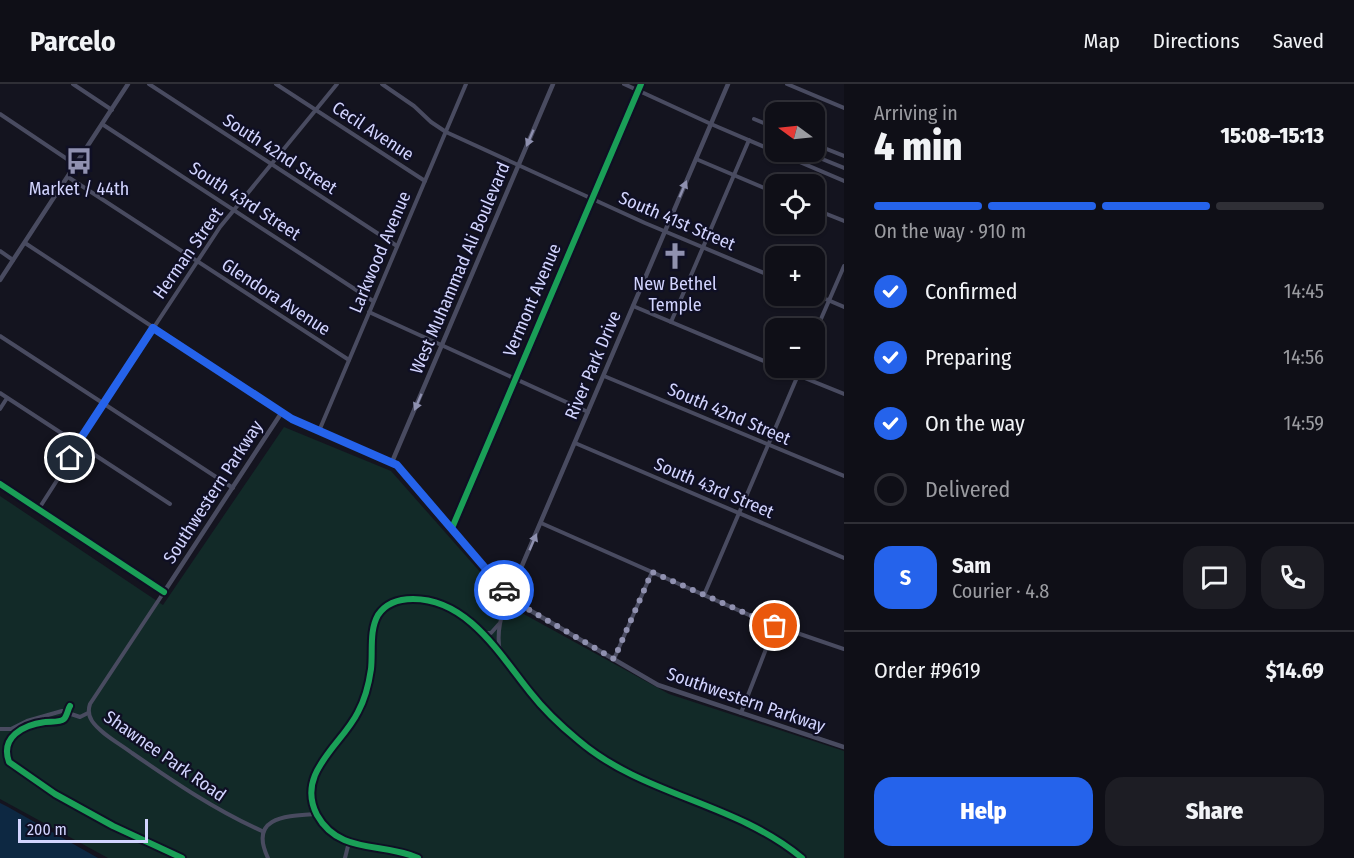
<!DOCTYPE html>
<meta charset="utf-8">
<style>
body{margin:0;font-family:"Fira Sans Condensed",sans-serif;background:#1d1d24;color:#f1f3f6;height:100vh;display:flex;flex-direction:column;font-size:22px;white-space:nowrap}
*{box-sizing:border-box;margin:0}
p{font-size:20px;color:#9b9ca1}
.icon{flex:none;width:33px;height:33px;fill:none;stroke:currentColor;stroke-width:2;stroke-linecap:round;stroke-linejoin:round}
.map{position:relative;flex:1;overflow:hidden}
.panel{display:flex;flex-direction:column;background:#0f0f17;width:510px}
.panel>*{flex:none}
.needle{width:39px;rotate:285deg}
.tools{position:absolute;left:765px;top:18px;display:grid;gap:12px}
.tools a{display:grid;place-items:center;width:60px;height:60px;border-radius:12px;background:#0f0f17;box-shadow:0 2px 4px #0004,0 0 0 2px #2f2f36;font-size:30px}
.scale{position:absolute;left:18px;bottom:15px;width:130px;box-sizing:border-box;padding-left:6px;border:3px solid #d2d4fe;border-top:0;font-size:16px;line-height:21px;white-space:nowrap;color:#d2d4fe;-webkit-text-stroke:4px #0f0f24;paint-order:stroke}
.pin{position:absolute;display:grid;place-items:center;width:51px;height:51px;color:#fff;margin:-26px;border:3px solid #fff;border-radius:50%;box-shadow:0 2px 6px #0007}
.courier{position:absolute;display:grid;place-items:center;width:60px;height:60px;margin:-30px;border:4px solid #2563eb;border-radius:50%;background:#fff;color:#222;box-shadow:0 2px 8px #0007}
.summary em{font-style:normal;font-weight:800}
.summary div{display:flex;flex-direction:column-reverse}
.summary{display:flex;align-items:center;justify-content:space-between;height:102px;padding:0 30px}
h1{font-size:39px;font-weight:800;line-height:45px}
.bar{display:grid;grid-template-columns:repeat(4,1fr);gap:9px 6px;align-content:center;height:72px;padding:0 30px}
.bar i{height:8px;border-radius:4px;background:#2f2f36}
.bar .current{background:#2563eb}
.bar p{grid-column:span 4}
.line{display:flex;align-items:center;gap:15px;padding:0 30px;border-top:2px solid #2f2f36}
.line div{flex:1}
.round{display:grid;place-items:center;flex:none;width:63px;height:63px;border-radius:18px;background:#1d1d24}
ol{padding:0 30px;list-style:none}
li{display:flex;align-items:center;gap:18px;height:66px}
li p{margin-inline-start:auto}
li .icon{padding:6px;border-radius:50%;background:#2563eb;color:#fff;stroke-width:4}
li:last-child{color:#9b9ca1}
li i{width:33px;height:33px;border:3px solid #2f2f36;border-radius:50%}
.primary-button{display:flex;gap:12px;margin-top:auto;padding:12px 30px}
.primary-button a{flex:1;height:69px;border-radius:18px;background:#2563eb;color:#fff;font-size:24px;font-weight:800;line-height:69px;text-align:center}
.primary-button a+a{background:#1d1d24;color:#f1f3f6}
header{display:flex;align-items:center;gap:36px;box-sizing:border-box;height:84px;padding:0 30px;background:#0f0f17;border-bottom:2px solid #2f2f36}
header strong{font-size:28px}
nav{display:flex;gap:33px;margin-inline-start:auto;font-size:21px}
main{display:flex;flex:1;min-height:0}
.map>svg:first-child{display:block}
.green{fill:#122a28}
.water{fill:#0d2842}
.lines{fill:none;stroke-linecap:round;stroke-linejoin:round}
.minor{stroke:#494b60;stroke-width:4}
.tertiary{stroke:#494b60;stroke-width:4.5}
.cycleway-casing{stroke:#0f0f24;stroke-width:10}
.cycleway{stroke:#1a9f57;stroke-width:6}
.oneway{fill:#8e90af}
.done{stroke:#9091b0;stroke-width:6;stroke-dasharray:0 10.8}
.route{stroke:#2563eb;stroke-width:8}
.labels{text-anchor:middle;stroke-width:4.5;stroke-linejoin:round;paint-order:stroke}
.street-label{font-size:18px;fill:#d2d4fe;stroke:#0f0f24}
.poi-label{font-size:18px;fill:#d2d4fe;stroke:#0f0f24}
</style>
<header>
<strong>Parcelo</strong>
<nav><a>Map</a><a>Directions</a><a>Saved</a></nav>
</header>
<main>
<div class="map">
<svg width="844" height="774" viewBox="0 0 844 774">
<rect width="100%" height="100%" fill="#14141f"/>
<path class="green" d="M 284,343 L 391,387 L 511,523 L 669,610 L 844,667 L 844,774 L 108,774 L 0,715 L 0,412 L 163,521 Z"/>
<path class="water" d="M 0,719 L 8,723 L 98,774 L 0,774 Z"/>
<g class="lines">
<g class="minor">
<path d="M 73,0 L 112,26"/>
<path d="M 149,0 L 397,162"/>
<path d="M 276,0 L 425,97"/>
<path d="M 382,0 L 414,22 L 431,38 L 446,48 L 645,139 L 776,194"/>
<path d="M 624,0 L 711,40 L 844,97"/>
<path d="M 787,0 L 844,24"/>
<path d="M 0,30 L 76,81"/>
<path d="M 754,35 L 776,44"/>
<path d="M 102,40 L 373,217"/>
<path d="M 767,52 L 776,55"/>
<path d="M 814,60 L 844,72"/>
<path d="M 805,68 L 844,84"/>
<path d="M 696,75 L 776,109"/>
<path d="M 68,93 L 349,276"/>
<path d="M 814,125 L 844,137"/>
<path d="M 25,159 L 282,328"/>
<path d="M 0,167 L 13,176"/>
<path d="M 814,210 L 844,223"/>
<path d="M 633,222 L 776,282"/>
<path d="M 369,228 L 588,328"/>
<path d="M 671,238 L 749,56"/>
<path d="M 814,251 L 844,182"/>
<path d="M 0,252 L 233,404"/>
<path d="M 780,284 L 844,310"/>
<path d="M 604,292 L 844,392"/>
<path d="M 0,309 L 170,420"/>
<path d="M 0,325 L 7,314"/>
<path d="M 319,347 L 466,0"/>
<path d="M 575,359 L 844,474"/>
<path d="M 38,426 L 63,387 L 77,360 L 220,143 L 337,0"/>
<path d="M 541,439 L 765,538 L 844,565"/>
<path d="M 452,444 L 641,0"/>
<path d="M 164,508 L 90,620 C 88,626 88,631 92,637 C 101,650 119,659 132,669 C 174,698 215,726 262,747"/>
<path d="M 704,511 L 801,284"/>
<path d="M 483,549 L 491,549 L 499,540"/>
<path d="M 500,568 C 496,548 501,531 509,512"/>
<path d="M 614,575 L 652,488"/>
<path d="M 741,629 L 775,542"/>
<path d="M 0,645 L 11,645 L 27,637 L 62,627 L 80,633 L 88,629"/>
<path d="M 268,774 C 248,732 287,732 317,730"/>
<path d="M 345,774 L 349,758"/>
</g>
<g class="tertiary">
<path d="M 0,196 L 128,0"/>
<path d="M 392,378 L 553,0"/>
<path d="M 0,400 L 164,508 L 282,328 L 292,335 L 397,381 L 514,517 L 658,601 L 844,663"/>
<path d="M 509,512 L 728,0"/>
</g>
<defs>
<g id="cycleway">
<path d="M 0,400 L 164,508"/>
<path d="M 452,444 L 641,0"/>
<path d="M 70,622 C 68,625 67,632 64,635 C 59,639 50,637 45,638 C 23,641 0,653 9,678 L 55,710 L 113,742 L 182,774"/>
<path d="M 418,774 C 383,758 339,771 317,731 C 295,689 342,661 358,628 C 365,615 369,599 371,585 C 373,567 369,547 378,531 C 386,519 400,515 413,515 C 468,515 500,571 530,608 C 544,626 561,642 578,656 C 643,712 735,718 802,774"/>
</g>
</defs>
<use href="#cycleway" class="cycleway-casing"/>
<use href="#cycleway" class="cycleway"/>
</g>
<defs><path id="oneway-solid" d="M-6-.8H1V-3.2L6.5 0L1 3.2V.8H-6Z" transform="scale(1.5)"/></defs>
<g class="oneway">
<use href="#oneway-solid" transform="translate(530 54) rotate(113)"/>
<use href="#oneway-solid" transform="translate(683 105) rotate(-67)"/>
<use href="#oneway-solid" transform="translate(418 318) rotate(113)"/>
<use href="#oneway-solid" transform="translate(533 458) rotate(-67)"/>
</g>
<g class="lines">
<path class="done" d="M 504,506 L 514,517 L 614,575 L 652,488 L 775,542"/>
<path class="route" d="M 70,374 L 77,360 L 153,244 L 292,335 L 397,381 L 504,506"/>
</g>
<defs>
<symbol id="bus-bare" viewBox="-9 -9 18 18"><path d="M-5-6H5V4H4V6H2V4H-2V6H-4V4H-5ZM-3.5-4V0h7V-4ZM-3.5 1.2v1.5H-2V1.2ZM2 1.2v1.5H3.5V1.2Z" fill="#9091b0" stroke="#0f0f24" stroke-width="2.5" paint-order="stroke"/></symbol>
<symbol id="church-bare" viewBox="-9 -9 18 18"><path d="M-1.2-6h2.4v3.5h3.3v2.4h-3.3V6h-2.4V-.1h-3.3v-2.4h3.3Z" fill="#9091b0" stroke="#0f0f24" stroke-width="2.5" paint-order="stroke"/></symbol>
</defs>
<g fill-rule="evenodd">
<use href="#bus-bare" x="60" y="58" width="38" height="38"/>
<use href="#church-bare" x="656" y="153" width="38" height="38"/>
</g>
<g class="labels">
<g class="street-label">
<text transform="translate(373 47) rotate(33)" y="6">Cecil Avenue</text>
<text transform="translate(280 70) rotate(33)" y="6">South 42nd Street</text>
<text transform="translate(245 117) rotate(33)" y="6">South 43rd Street</text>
<text transform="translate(677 137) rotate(23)" y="6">South 41st Street</text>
<text transform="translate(380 168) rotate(-67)" y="6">Larkwood Avenue</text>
<text transform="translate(188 169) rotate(-55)" y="6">Herman Street</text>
<text transform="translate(460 184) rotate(-67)" y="6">West Muhammad Ali Boulevard</text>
<text transform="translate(276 213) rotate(33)" y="6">Glendora Avenue</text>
<text transform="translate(532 216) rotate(-67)" y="6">Vermont Avenue</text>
<text transform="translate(593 281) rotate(-67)" y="6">River Park Drive</text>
<text transform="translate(729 330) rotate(23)" y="6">South 42nd Street</text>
<text transform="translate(714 404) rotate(23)" y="6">South 43rd Street</text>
<text transform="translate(213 408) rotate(-57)" y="6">Southwestern Parkway</text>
<text transform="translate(746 616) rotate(19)" y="6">Southwestern Parkway</text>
<text transform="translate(165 672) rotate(35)" y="6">Shawnee Park Road</text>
</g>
<g class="poi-label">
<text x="79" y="111">Market / 44th</text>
<text x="675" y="206">New Bethel<tspan x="675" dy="21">Temple</tspan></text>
</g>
</g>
</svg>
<div class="tools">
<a><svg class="needle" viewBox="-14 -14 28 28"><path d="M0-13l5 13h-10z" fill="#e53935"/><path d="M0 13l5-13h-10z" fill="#9b9ca1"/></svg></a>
<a><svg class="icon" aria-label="locate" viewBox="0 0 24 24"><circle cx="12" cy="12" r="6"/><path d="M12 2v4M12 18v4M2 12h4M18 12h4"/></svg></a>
<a>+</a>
<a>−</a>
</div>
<div class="scale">200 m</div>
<div class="pin" style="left:775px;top:542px;background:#ea580c"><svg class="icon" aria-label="bag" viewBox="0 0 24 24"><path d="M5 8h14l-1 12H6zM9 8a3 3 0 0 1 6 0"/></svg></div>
<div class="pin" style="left:70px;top:374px;background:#1f2937"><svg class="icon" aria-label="home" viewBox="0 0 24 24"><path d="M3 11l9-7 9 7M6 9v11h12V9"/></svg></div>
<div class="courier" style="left:504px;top:506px"><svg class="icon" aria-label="car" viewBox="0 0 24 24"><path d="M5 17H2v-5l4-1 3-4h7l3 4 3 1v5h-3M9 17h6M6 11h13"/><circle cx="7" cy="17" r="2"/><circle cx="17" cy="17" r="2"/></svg></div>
</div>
<section class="panel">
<div class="summary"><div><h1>4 min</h1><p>Arriving in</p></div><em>15:08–15:13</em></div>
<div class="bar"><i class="current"></i><i class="current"></i><i class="current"></i><i></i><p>On the way · 910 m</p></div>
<ol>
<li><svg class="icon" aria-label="check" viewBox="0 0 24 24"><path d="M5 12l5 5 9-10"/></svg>Confirmed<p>14:45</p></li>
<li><svg class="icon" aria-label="check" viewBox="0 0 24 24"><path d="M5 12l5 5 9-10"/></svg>Preparing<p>14:56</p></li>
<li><svg class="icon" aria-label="check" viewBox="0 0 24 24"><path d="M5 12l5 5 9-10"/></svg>On the way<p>14:59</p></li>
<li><i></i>Delivered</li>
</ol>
<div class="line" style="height:108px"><b class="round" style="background:#2563eb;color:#fff">S</b><div><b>Sam</b><p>Courier · 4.8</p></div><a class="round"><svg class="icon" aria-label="chat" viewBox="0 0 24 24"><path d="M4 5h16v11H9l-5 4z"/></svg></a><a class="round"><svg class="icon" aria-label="phone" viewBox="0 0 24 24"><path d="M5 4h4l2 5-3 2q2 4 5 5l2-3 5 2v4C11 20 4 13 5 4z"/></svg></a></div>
<div class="line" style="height:78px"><div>Order #9619</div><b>$14.69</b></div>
<div class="primary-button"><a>Help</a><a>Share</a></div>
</section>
</main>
